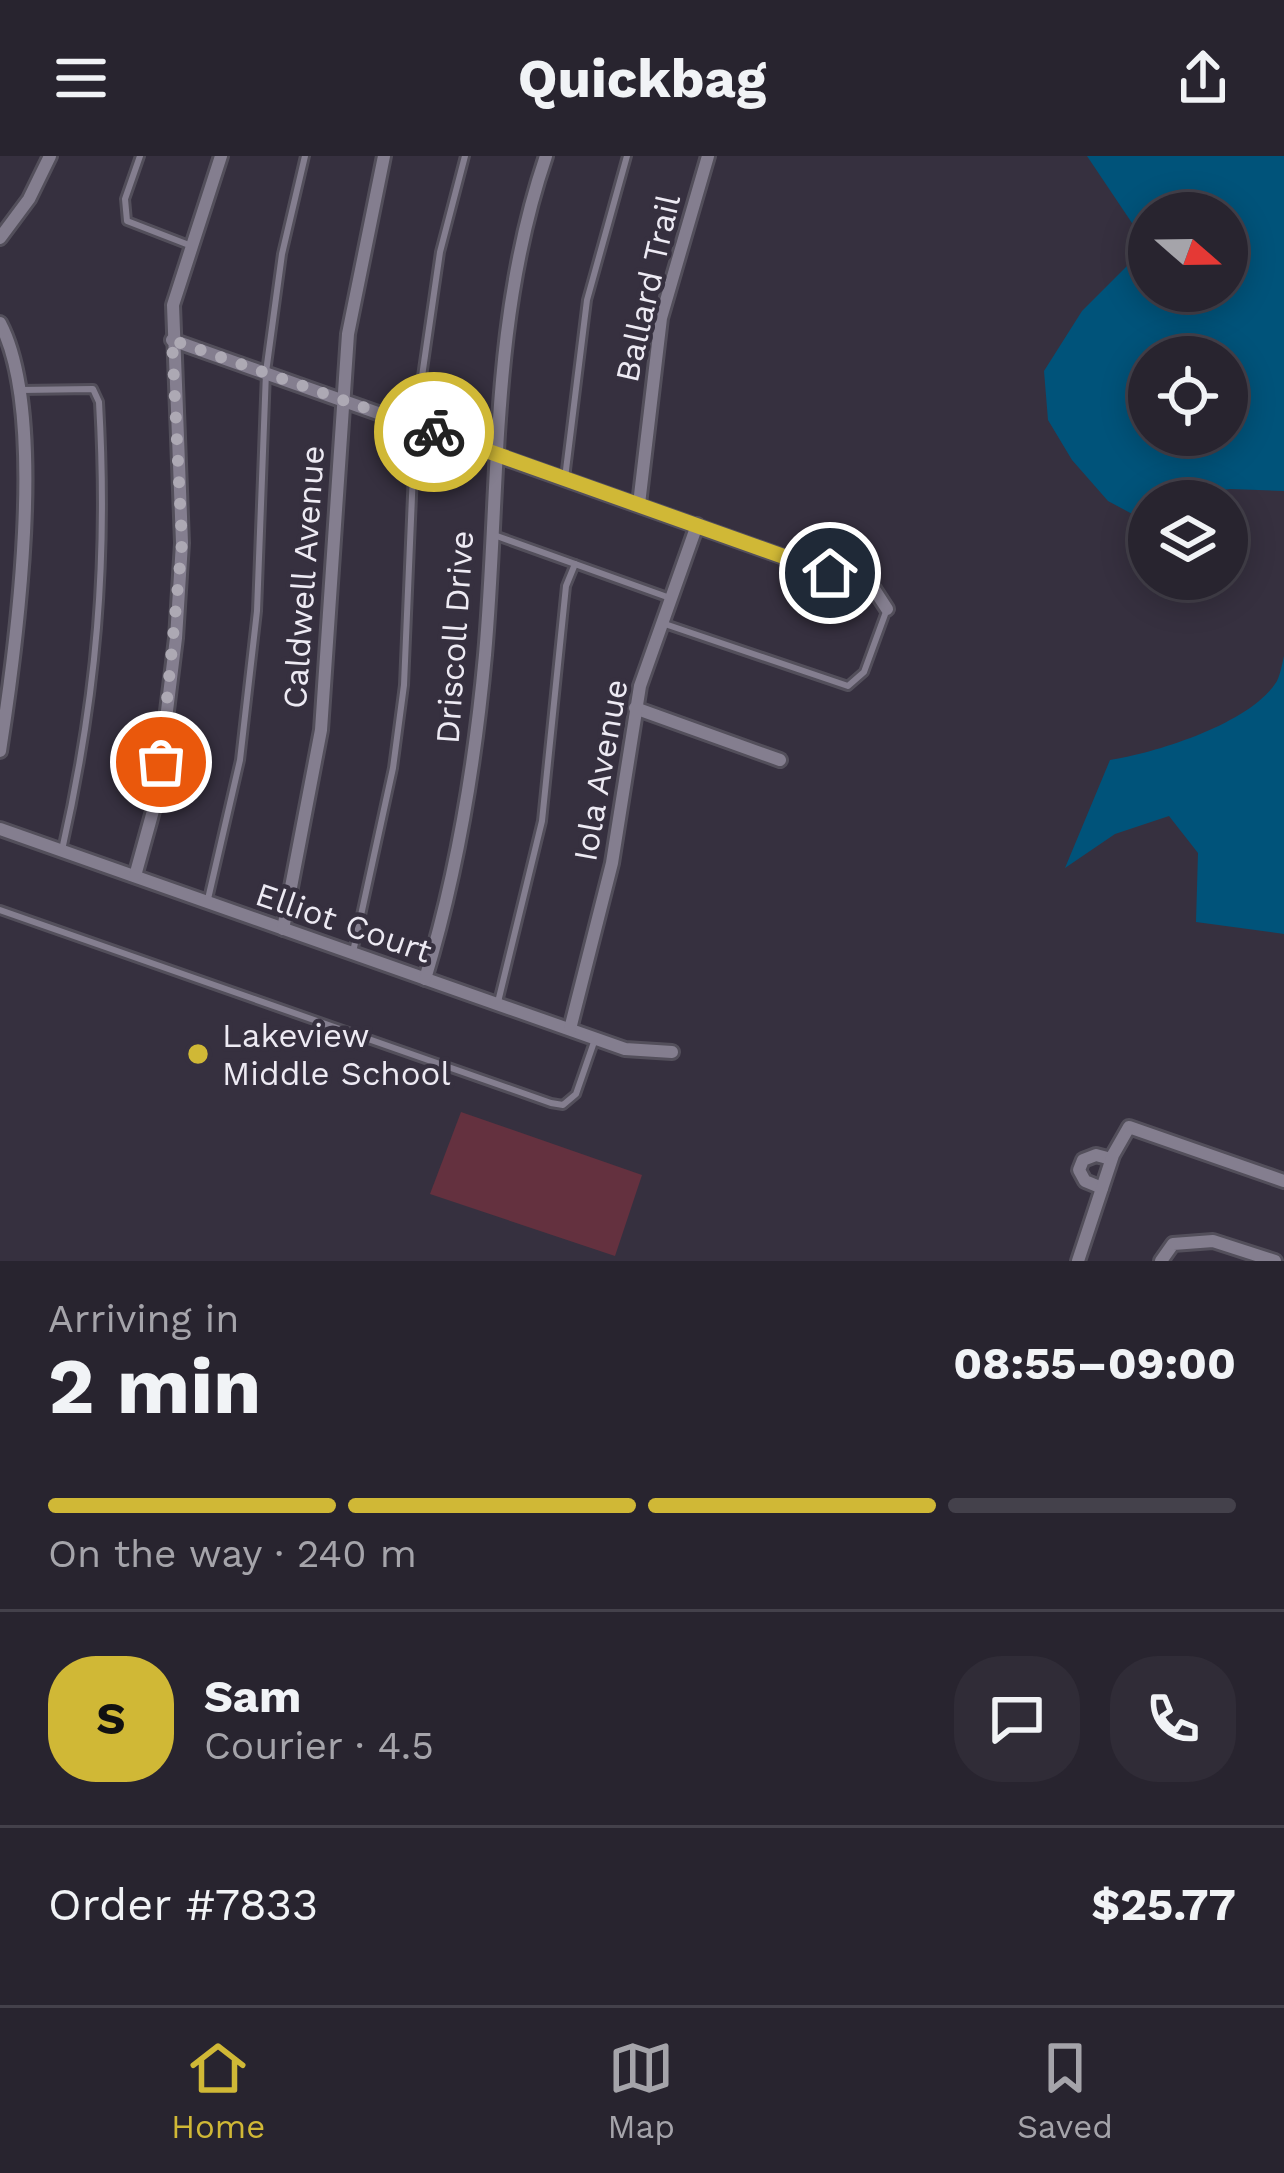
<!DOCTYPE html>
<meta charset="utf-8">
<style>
body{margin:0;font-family:"Work Sans",sans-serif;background:#302c37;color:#f1f3f6;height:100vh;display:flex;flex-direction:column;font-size:45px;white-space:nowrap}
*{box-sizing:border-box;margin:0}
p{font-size:39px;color:#a5a4aa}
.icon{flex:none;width:66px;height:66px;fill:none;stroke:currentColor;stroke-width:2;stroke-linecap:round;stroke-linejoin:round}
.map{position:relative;height:1105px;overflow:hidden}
.details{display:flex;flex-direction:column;background:#28242f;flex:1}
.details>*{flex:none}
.needle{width:78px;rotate:110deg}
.controls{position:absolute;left:1128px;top:36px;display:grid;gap:24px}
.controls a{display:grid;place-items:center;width:120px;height:120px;border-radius:50%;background:#28242f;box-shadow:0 6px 30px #0003,0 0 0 3px #44414b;font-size:60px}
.pin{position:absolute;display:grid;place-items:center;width:102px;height:102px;color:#fff;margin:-51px;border:6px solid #fff;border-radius:50%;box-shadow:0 3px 12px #0007}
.courier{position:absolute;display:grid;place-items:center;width:120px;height:120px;margin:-60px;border:9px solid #d0b836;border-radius:50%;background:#fff;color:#222;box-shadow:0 3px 15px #0007}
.summary em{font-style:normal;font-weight:700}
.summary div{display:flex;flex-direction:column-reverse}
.summary{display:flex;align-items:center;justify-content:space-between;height:204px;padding:0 48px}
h1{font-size:78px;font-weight:700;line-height:90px}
.bar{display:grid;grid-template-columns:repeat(4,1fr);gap:18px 12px;align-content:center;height:144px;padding:0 48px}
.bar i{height:15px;border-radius:9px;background:#44414b}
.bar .selected{background:#d0b836}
.bar p{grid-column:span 4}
.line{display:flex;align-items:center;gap:30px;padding:0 48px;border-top:3px solid #44414b}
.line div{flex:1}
.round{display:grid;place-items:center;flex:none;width:126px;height:126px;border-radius:48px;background:#302c37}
header{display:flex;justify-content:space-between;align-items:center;height:156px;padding:0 48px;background:#28242f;font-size:54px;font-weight:700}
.dock{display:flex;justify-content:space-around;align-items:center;height:168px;border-top:3px solid #44414b;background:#28242f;font-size:33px;color:#a5a4aa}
.dock a{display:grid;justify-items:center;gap:6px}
.dock .selected{color:#d0b836}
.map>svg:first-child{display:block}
.green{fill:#64313f}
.water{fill:#00537a;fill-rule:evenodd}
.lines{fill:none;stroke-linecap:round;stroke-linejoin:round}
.lane-casing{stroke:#534f5b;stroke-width:12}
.street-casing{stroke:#534f5b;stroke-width:18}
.lane{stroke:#847e8f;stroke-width:6}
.street{stroke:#847e8f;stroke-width:12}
.done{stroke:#ada9b4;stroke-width:12;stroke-dasharray:0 21.6}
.route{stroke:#d0b836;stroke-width:15}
.poi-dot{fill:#d0b836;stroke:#36303f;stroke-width:4.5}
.labels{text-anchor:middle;stroke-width:9;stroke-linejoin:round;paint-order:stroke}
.street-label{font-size:33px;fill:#edeaf3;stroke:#36303f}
.poi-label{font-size:33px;fill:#edeaf3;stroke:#36303f;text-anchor:start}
</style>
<header><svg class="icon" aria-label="menu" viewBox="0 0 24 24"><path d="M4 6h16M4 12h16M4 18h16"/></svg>Quickbag<svg class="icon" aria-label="share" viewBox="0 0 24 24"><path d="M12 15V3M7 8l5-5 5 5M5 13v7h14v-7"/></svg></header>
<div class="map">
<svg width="1284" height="1105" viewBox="0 0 1284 1105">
<rect width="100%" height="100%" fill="#36303f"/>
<path class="green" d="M 461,956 L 642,1019 L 615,1100 L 430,1038 Z"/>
<g class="water">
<path d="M 1087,0 L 1284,0 L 1284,335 L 1230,333 L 1149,345 L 1149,355 L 1136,360 L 1108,345 L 1072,304 L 1048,264 L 1044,215 L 1082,155 L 1129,108 L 1134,70 ZM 1149,57 L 1227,57 L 1227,135 L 1149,135 ZM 1149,201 L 1227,201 L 1227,279 L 1149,279 Z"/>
<path d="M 1284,500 L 1284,778 L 1196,766 L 1198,697 L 1169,660 L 1115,678 L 1065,712 L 1110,604 C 1156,597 1248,568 1275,528 C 1280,522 1282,508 1284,500 Z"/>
</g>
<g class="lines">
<defs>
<g id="lane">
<path d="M 140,0 L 125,43 L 127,65 L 189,89"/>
<path d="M 21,234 L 93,233 L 99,246 C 108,405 97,539 62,694"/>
<path d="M 565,322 L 587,144 L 627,0"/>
<path d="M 494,379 L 670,442"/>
<path d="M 662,467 L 848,530 L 864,516 L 887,453"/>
<path d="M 208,743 L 240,604 L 257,455 L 266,216 L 282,98 L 305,0"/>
<path d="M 0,754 L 551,947 L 563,949 L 576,938 L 594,886"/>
<path d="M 353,796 L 393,612 L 404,529 L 415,269 L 440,96 L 465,0"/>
<path d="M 498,846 L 542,665 L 566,430 L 575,408"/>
</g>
<g id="street">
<path d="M 0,82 L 29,43 L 50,0"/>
<path d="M 0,167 C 48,258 16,492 0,595"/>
<path d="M 172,184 L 874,433 L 887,453"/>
<path d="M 639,348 L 661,162 L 708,0"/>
<path d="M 635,552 L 780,604"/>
<path d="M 0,673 L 625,893 L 672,896"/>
<path d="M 135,720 L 156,644 L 176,482 L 182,387 L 173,149 L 221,0"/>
<path d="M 283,773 L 321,574 L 348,178 L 384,0"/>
<path d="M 425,823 C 457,718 475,608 485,499 C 500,329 490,164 546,0"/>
<path d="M 570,873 L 612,707 L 640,530 L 697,369"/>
<path d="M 1102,1032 L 1085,1025 L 1079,1014 L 1083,1004 L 1096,999 L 1111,1003"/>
<path d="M 1078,1105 L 1113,999 L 1129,971 L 1284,1025"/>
<path d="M 1161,1105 L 1173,1088 L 1213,1085 L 1275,1105"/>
</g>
</defs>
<use href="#lane" class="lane-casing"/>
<use href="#street" class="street-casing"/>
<use href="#lane" class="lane"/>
<use href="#street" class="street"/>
</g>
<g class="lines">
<path class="done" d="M 161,606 L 182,387 L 172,184 L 434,276"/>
<path class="route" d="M 434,276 L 830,417"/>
</g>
<circle class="poi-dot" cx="198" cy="898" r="12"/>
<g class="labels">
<g class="street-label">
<text transform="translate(647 132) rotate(-77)" y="12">Ballard Trail</text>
<text transform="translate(303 421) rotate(-86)" y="12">Caldwell Avenue</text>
<text transform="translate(454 481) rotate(-86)" y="12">Driscoll Drive</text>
<text transform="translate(600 614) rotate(-80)" y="12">Iola Avenue</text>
<text transform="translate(344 766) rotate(19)" y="12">Elliot Court</text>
</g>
<g class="poi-label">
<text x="222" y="891">Lakeview<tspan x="222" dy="38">Middle School</tspan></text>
</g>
</g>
</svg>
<div class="controls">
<a><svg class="needle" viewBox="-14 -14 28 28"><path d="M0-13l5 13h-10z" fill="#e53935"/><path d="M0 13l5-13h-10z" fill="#a5a4aa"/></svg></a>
<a><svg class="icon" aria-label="locate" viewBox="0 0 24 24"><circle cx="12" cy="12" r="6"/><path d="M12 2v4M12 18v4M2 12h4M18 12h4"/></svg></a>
<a><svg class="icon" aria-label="layers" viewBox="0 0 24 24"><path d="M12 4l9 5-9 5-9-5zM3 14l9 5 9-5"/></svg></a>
</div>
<div class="pin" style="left:161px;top:606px;background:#ea580c"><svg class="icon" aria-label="bag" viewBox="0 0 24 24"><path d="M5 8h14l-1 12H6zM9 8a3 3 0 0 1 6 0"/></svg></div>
<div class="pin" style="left:830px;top:417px;background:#1f2937"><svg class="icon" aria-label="home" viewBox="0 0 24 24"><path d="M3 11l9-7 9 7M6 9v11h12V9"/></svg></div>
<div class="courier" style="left:434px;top:276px"><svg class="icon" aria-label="bike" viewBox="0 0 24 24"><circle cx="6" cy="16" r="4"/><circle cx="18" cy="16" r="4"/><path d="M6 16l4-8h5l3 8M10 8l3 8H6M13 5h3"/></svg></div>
</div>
<section class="details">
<div class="summary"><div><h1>2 min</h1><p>Arriving in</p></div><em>08:55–09:00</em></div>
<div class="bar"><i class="selected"></i><i class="selected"></i><i class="selected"></i><i></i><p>On the way · 240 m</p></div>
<div class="line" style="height:216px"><b class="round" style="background:#d0b836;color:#111">S</b><div><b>Sam</b><p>Courier · 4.5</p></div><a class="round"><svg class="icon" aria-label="chat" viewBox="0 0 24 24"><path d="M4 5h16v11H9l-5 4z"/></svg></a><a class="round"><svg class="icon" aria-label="phone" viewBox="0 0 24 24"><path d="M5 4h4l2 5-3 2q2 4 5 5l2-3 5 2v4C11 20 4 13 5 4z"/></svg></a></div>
<div class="line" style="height:156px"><div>Order #7833</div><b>$25.77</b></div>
</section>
<nav class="dock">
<a class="selected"><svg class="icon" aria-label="home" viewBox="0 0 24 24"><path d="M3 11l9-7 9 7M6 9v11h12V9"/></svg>Home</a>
<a><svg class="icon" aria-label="map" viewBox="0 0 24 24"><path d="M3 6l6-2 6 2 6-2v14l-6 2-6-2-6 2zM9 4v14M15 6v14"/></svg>Map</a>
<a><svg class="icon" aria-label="saved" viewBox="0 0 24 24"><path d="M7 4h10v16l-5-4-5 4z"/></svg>Saved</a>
</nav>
